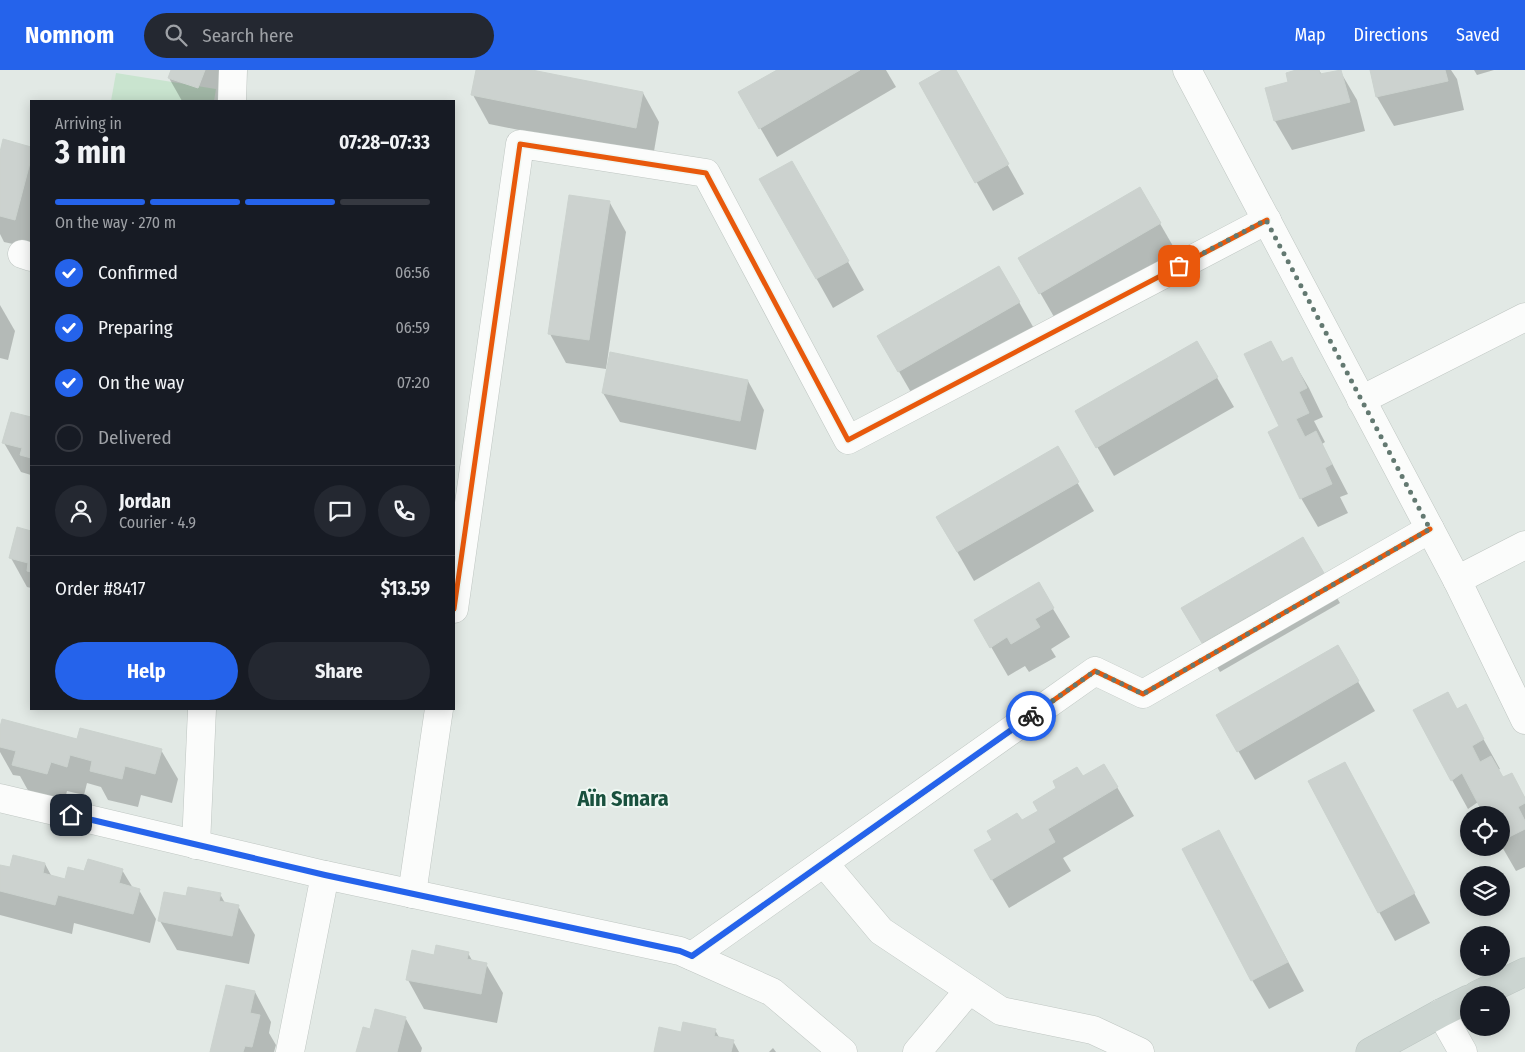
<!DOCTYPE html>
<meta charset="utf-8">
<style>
body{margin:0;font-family:"Fira Sans Condensed",sans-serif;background:#242831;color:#f1f3f6;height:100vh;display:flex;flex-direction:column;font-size:19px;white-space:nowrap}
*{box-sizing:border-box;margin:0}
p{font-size:16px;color:#9ea1a6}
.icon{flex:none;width:28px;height:28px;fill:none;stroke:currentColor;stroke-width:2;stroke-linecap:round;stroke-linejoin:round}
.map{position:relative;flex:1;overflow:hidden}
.sheet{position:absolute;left:30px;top:30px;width:425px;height:610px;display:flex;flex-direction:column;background:#171b24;border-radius:0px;box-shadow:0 2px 12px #0003}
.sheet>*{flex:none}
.fabs{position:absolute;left:1460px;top:736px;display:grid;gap:10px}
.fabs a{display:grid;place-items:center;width:50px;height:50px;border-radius:50%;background:#171b24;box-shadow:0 2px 12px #0003;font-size:25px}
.pin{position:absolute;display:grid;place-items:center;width:42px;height:42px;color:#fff;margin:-21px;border-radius:10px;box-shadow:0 2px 8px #0006}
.courier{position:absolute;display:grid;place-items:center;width:50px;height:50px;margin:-25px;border:4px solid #2563eb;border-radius:50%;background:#fff;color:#222;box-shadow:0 1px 6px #0007}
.head em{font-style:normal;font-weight:700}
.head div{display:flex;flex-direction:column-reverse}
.head{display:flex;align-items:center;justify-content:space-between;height:85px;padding:0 25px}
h1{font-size:32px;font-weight:700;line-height:38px}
.bar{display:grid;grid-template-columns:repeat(4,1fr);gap:8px 5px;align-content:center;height:60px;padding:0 25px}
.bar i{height:6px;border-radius:4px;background:#363941}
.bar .on{background:#2563eb}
.bar p{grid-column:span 4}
.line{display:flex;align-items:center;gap:12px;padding:0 25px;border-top:1px solid #363941}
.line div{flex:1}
.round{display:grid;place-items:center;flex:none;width:52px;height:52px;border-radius:26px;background:#242831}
ol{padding:0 25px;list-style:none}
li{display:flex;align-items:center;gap:15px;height:55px}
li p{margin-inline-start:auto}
li .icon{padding:5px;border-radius:50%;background:#2563eb;color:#fff;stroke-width:4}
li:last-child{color:#9ea1a6}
li i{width:28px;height:28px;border:2px solid #363941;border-radius:50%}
.button{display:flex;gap:10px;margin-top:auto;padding:10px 25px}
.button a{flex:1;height:58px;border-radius:30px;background:#2563eb;color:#fff;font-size:20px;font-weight:700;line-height:58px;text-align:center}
.button a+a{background:#242831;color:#f1f3f6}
header{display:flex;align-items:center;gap:30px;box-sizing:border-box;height:70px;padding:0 25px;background:#2563eb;color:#fff}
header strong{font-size:24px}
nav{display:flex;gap:28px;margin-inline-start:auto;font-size:18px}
.search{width:350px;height:45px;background:#242831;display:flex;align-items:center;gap:12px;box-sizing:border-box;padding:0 18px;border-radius:28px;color:#9ea1a6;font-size:19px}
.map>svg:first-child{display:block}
.green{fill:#c9e4cf}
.shadow{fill:#0003}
.building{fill:#ccd2cf;stroke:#cbd2ce}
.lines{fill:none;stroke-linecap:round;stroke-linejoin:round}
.minor-casing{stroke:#bfc6c2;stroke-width:29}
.major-casing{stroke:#bbc5c1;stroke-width:29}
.minor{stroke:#fbfcfb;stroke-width:28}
.major{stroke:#ccd5d1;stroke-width:28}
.cycleway-casing{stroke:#eff8f3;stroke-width:8}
.cycleway{stroke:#e8590c;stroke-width:5}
.done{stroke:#637971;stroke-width:5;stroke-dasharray:0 9}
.route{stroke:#2563eb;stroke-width:6}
.labels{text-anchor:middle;stroke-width:4;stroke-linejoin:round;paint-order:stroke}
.district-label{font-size:22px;font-weight:bold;fill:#19513e;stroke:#eff8f3}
</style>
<header>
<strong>Nomnom</strong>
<div class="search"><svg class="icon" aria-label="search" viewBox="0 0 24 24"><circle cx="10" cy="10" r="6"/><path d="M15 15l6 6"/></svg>Search here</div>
<nav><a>Map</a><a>Directions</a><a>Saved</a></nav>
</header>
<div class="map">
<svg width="1525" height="982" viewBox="0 0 1525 982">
<rect width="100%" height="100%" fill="#e2e9e5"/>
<path class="green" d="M 116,3 L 216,19 L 214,31 L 111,31 Z"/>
<g class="shadow">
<path d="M 172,0 L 238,0 L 220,31 L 182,31 L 169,8 Z"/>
<path d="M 478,0 L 526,0 L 643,23 L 659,52 L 653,87 L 489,54 L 473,25 Z"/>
<path d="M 779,0 L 886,0 L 896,17 L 777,87 L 740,23 Z"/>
<path d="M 945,0 L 954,0 L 1024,124 L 993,141 L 921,14 Z"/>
<path d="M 1301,0 L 1319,0 L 1322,5 L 1340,1 L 1357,30 L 1365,61 L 1292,80 L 1275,51 L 1266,19 L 1289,13 Z"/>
<path d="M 1371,0 L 1451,0 L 1457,9 L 1464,40 L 1394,56 L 1377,27 Z"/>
<path d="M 1474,0 L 1494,0 L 1477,5 Z"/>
<path d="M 4,71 L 31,78 L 31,178 L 4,172 L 0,164 L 0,87 Z"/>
<path d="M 792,93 L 864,220 L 833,238 L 761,110 Z"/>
<path d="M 1140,119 L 1177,183 L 1057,252 L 1020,188 Z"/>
<path d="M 610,133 L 626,162 L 606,299 L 566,293 L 550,264 Z"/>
<path d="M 999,197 L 1036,262 L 916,331 L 879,267 Z"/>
<path d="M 0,235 L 15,261 L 8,290 L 0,288 Z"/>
<path d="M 1197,273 L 1234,337 L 1114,406 L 1077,342 Z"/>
<path d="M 1271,273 L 1283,293 L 1292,289 L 1309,318 L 1323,347 L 1314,351 L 1325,372 L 1322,374 L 1348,424 L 1340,427 L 1348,443 L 1318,457 L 1301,428 L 1280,357 Z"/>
<path d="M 748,311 L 764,340 L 756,380 L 620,352 L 603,323 Z"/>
<path d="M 11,343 L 31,349 L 31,405 L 21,402 L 4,373 Z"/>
<path d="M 1057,378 L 1094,441 L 974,511 L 937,447 Z"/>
<path d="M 18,459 L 31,462 L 31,518 L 27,517 L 11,488 Z"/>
<path d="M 1303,469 L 1340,533 L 1220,602 L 1183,538 Z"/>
<path d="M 1038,514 L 1070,567 L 1051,579 L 1056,587 L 1029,602 L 1025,596 L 1008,606 L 976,551 Z"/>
<path d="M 1338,577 L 1375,641 L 1255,710 L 1218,646 Z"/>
<path d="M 1465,636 L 1500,699 L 1498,700 L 1503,709 L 1511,704 L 1525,728 L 1525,797 L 1516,801 L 1501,775 L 1501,745 L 1485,745 L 1478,732 L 1468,739 L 1452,710 L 1457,640 Z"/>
<path d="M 0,662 L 161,680 L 178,709 L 172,733 L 141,725 L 138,737 L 108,730 L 101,717 L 87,713 L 84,725 L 67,721 L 64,733 L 30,724 L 20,706 L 13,705 L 0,682 Z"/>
<path d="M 1345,693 L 1430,853 L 1395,871 L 1379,842 Z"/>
<path d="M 1082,708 L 1117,717 L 1134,746 L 1063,788 L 1071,801 L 1009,838 L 975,781 L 1039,741 Z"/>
<path d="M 1218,762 L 1304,921 L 1269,939 L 1252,910 Z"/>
<path d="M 45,794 L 52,807 L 66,810 L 85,803 L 122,800 L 133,818 L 139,820 L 156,849 L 150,873 L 74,853 L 72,864 L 0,845 L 0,796 L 11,799 Z"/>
<path d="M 220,824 L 225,833 L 238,836 L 255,865 L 249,894 L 177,880 L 160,851 L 187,828 Z"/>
<path d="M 468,883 L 473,892 L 486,894 L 503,923 L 497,953 L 424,939 L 408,910 L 435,886 Z"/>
<path d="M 255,922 L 271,952 L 269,963 L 276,975 L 274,982 L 212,982 Z"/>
<path d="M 376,941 L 406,949 L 422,978 L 421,982 L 357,982 L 371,960 Z"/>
<path d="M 715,960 L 720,969 L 733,971 L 739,982 L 655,982 L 682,963 Z"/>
<path d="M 773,978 L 776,982 L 769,982 Z"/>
</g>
<g class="building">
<path d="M 171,0 L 205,0 L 198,18 L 168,8 Z"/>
<path d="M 476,0 L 532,0 L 643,22 L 636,58 L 471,25 Z"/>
<path d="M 777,0 L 860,0 L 759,59 L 738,22 Z"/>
<path d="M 942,0 L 956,0 L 1009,94 L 975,113 L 919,13 Z"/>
<path d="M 1296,0 L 1319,0 L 1320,4 L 1341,0 L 1350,32 L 1274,51 L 1265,18 L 1288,12 L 1286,3 Z"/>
<path d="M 1370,0 L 1445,0 L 1448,11 L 1376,27 Z"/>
<path d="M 3,69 L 31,77 L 31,89 L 15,150 L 0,146 L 0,82 Z"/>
<path d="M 792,91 L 849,191 L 816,209 L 759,109 Z"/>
<path d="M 1140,117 L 1161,153 L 1039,224 L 1018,188 Z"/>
<path d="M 569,125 L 610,131 L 589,270 L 548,264 Z"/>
<path d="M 999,196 L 1020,232 L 898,302 L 877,266 Z"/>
<path d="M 1197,271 L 1218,307 L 1096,378 L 1075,341 Z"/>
<path d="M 1271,271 L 1282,292 L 1292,287 L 1307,318 L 1299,322 L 1309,343 L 1296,349 L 1305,367 L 1316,361 L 1332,394 L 1325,398 L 1332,414 L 1300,429 L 1268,362 L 1279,356 L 1244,284 Z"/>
<path d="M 610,282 L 748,310 L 740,351 L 602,323 Z"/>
<path d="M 11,342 L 31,347 L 31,388 L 20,385 L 22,378 L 2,373 Z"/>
<path d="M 1058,376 L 1079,412 L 957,482 L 936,447 Z"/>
<path d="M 17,457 L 31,461 L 31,502 L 27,501 L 28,493 L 9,488 Z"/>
<path d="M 1303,467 L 1324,503 L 1202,573 L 1181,538 Z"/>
<path d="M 1039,512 L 1054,538 L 1035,549 L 1040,557 L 1011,574 L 1007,567 L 990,578 L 974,550 Z"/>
<path d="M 1338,575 L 1359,611 L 1237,682 L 1216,645 Z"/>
<path d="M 1448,622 L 1457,639 L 1466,634 L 1484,669 L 1472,676 L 1480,692 L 1491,686 L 1503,707 L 1512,703 L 1525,728 L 1525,733 L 1518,737 L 1525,751 L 1525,759 L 1501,771 L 1501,745 L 1484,745 L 1462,703 L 1451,711 L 1413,640 Z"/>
<path d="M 2,649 L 77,669 L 80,658 L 162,679 L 155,704 L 125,696 L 122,709 L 90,701 L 92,691 L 70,685 L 67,697 L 51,692 L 47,704 L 12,695 L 16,681 L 0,677 L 0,657 Z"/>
<path d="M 1345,692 L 1415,823 L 1378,843 L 1308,711 Z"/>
<path d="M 1104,694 L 1118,717 L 1048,759 L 1055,772 L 991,810 L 974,780 L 992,770 L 987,761 L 1017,743 L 1022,750 L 1038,741 L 1033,732 L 1056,718 L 1053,711 L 1077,697 L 1083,706 Z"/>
<path d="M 1219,760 L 1288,892 L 1251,911 L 1182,779 Z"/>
<path d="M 13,785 L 45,793 L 43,803 L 65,809 L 68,797 L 84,801 L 88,789 L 123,799 L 119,813 L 140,819 L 133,844 L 58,825 L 55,835 L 0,821 L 0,795 L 10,797 Z"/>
<path d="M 188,817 L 221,823 L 219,831 L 239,835 L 232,866 L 158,851 L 164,822 L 186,826 Z"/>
<path d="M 436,875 L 469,882 L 467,889 L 487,893 L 481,924 L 406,910 L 412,880 L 434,885 Z"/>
<path d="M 226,915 L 255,921 L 250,943 L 260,945 L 252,977 L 245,976 L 243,982 L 210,982 Z"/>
<path d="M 375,939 L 406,947 L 397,982 L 356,982 L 363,957 L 370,959 Z"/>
<path d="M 683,952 L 716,959 L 714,966 L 734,970 L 731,982 L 654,982 L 659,957 L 681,962 Z"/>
</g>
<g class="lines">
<defs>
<g id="minor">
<path d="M 1187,0 L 1457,510 L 1525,650"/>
<path d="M 232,31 L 233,0"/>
<path d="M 22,184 L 31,187"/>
<path d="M 1361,330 L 1525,247"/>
<path d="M 1457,510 L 1525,475"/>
<path d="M 454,539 L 520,74 L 706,103 L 848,370 L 1267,150"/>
<path d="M 0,728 L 325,805 L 290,982"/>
<path d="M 196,775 L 202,639"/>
<path d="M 824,793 L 881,861 L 1001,941 L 1093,960 L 1140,982"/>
<path d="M 325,805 L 680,881 L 772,922 L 843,982"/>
<path d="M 412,824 L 439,639"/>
<path d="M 692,886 L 1095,601 L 1143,624 L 1430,459"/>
<path d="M 1441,943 L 1463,982"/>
<path d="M 917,982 L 969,920"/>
</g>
<g id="major">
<path d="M 1477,925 L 1525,902"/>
<path d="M 1370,982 L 1441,943 L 1469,929"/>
</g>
</defs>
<use href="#minor" class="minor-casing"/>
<use href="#major" class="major-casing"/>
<use href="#minor" class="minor"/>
<use href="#major" class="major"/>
<defs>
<g id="cycleway">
<path d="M 454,539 L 520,74 L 706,103 L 848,370 L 1267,150"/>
<path d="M 692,886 L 1095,601 L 1143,624 L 1430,459"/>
</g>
</defs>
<use href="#cycleway" class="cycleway-casing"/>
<use href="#cycleway" class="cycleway"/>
</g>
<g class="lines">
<path class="done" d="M 1031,646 L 1095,601 L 1143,624 L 1430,459 L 1266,150 L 1179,196"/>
<path class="route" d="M 71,745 L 325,805 L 680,881 L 692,886 L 1031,646"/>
</g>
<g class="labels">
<g class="district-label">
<text x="623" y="736">Aïn Smara</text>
</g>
</g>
</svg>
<div class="fabs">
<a><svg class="icon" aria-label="locate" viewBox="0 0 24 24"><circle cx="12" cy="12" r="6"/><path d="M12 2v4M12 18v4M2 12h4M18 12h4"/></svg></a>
<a><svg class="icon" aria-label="layers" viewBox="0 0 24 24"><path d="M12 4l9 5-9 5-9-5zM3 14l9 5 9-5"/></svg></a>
<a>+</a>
<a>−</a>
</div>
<div class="pin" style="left:1179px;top:196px;background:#ea580c"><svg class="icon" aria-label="bag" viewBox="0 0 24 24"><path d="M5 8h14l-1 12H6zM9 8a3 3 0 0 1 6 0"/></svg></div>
<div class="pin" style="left:71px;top:745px;background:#1f2937"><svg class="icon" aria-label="home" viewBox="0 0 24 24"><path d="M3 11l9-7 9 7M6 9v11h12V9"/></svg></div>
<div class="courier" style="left:1031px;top:646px"><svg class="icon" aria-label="bike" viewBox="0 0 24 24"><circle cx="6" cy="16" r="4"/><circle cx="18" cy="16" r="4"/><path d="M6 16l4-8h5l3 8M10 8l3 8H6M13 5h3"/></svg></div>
<section class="sheet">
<div class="head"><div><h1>3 min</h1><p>Arriving in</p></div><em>07:28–07:33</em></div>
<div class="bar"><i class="on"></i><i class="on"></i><i class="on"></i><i></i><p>On the way · 270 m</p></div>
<ol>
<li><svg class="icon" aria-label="check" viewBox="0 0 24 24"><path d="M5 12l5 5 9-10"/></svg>Confirmed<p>06:56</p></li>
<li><svg class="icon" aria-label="check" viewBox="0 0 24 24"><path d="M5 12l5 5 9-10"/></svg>Preparing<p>06:59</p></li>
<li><svg class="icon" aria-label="check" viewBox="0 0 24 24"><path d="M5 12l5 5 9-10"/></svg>On the way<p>07:20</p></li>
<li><i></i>Delivered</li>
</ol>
<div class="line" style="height:90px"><a class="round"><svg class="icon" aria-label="person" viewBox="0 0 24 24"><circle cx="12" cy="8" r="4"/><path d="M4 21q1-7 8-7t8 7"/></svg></a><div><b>Jordan</b><p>Courier · 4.9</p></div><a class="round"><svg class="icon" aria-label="chat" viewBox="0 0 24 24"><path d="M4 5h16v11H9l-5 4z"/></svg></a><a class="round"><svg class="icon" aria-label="phone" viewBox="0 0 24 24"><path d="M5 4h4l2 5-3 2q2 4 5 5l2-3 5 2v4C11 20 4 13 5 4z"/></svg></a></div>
<div class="line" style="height:65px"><div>Order #8417</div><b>$13.59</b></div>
<div class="button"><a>Help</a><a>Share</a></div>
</section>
</div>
